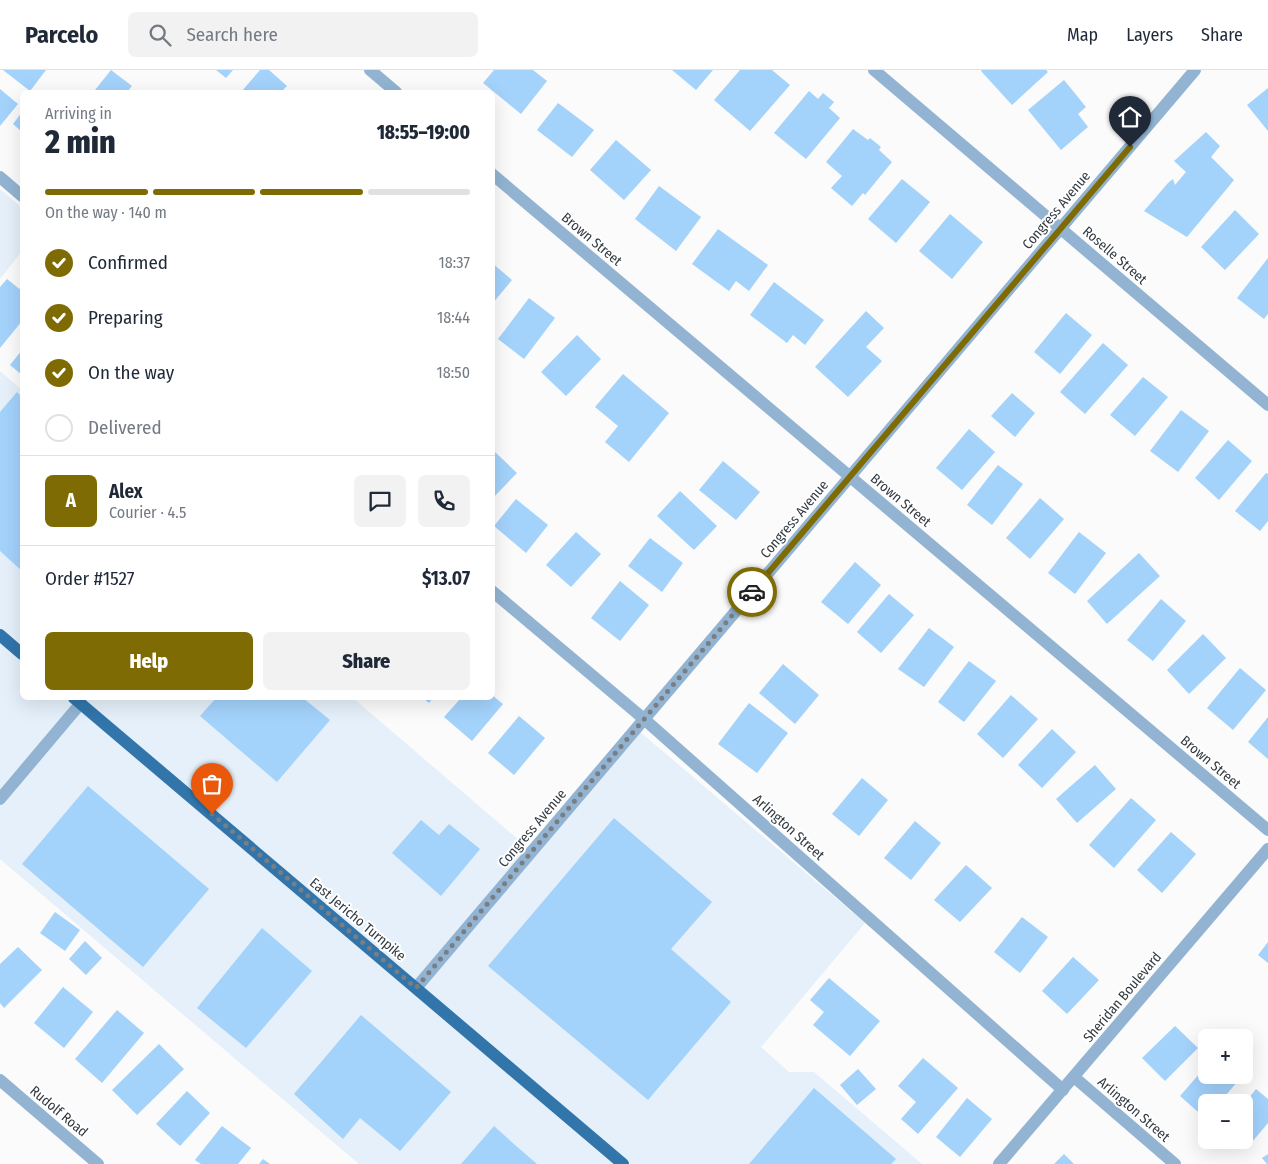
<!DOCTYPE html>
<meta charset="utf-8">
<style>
body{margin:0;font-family:"Fira Sans Condensed",sans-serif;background:#f2f2f3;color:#1f2937;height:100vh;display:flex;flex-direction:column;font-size:19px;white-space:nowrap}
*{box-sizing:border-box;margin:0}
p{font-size:16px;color:#747a83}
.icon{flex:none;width:28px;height:28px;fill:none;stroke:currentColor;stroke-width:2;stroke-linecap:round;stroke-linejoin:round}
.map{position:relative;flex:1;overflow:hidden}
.drawer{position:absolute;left:20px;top:20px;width:475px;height:610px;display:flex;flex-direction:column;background:#fff;border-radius:8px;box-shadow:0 5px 20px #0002}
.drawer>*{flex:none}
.buttons{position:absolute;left:1198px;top:959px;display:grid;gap:10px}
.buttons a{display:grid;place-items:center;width:55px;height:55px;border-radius:8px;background:#fff;box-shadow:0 5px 20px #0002;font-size:25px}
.pin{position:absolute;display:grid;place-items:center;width:42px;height:42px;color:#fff;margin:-51px -21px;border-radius:50% 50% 50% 0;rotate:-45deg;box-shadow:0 0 5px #0007}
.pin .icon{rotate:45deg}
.courier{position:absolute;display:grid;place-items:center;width:50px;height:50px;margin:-25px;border:4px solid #7f6b03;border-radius:50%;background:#fff;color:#222;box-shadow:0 1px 6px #0007}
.head em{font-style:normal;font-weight:800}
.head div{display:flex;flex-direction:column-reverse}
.head{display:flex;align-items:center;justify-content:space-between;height:85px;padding:0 25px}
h1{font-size:32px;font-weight:800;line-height:38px}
.bar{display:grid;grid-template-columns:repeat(4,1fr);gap:8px 5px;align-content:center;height:60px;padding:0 25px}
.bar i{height:6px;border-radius:4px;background:#e0e1e3}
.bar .selected{background:#7f6b03}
.bar p{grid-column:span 4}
.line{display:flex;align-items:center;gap:12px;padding:0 25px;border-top:1px solid #e0e1e3}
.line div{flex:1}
.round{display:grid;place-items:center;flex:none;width:52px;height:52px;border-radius:8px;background:#f2f2f3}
ol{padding:0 25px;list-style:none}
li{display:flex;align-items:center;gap:15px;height:55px}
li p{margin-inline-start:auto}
li .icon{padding:5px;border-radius:50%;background:#7f6b03;color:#fff;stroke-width:4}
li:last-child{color:#747a83}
li i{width:28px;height:28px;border:2px solid #e0e1e3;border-radius:50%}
.action{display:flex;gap:10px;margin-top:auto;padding:10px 25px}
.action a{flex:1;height:58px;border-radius:8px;background:#7f6b03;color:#fff;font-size:20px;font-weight:800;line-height:58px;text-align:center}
.action a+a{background:#f2f2f3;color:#1f2937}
header{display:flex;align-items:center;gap:30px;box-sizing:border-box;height:70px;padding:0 25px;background:#fff;border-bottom:1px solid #e0e1e3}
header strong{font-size:24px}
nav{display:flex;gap:28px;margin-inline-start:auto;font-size:18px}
.search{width:350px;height:45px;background:#f2f2f3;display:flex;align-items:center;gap:12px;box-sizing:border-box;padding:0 18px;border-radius:8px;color:#747a83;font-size:19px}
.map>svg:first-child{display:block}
.built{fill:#e5f0fa}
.building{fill:#a3d2fb}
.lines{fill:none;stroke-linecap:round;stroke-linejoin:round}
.minor{stroke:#92b4d2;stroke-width:12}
.primary{stroke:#3175ab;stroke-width:12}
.done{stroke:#787e83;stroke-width:5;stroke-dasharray:0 9}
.route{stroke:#7f6b03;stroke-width:6}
.labels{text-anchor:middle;stroke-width:4;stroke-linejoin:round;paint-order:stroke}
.street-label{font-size:14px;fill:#323a42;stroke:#fff}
</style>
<header>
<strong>Parcelo</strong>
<div class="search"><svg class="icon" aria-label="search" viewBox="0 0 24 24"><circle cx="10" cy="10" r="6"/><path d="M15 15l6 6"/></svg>Search here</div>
<nav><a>Map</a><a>Layers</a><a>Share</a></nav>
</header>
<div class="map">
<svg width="1268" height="1094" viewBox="0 0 1268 1094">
<rect width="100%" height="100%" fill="#fbfbfb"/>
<g class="built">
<path d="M 0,119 L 22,138 L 22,181 L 0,209 Z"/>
<path d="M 0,301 L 22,320 L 22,628 L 353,628 L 534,783 L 639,661 L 865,853 L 761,977 L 789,1002 L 814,1002 L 922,1094 L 359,1094 L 0,789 Z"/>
</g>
<g class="building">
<path d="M 3,0 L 46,0 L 30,21 Z"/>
<path d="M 111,0 L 132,16 L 127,22 L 98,22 L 95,20 Z"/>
<path d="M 216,0 L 233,0 L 226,8 Z"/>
<path d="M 260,0 L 269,0 L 287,16 L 281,22 L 241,22 Z"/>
<path d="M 494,0 L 533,0 L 547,11 L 521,44 L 483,13 Z"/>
<path d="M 672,0 L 713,0 L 696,20 Z"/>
<path d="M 740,0 L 772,0 L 790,15 L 750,61 L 714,30 Z"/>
<path d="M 982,0 L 1046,0 L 1048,2 L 1012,35 L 981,1 Z"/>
<path d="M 1064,10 L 1086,37 L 1078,44 L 1088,57 L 1061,80 L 1028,40 Z"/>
<path d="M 1268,18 L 1268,61 L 1247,35 Z"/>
<path d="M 0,19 L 18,34 L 0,56 Z"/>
<path d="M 809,21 L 818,29 L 823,23 L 834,32 L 829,38 L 840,48 L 806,89 L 774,63 Z"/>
<path d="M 558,33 L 594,60 L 572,87 L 537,60 Z"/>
<path d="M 22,42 L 22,62 L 13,54 Z"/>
<path d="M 853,59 L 868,70 L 870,68 L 881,77 L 879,80 L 892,92 L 865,125 L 863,123 L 852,136 L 831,118 L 842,106 L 826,92 Z"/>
<path d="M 1206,62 L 1220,76 L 1211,87 L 1234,110 L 1187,167 L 1144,141 L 1168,113 L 1173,109 L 1175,115 L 1186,102 L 1174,91 Z"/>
<path d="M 616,70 L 651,100 L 624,130 L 590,100 Z"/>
<path d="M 902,109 L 930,132 L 896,173 L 868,149 Z"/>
<path d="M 659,116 L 701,147 L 676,181 L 635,149 Z"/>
<path d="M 1235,140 L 1259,164 L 1225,200 L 1201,177 Z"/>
<path d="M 950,144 L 983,172 L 952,209 L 919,181 Z"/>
<path d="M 718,159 L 768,195 L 749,221 L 736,211 L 729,221 L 692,194 Z"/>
<path d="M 1268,188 L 1268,244 L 1264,249 L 1237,228 Z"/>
<path d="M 492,193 L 512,210 L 492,234 Z"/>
<path d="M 7,209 L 22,221 L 22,251 L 0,278 L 0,217 Z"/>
<path d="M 774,212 L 824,250 L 805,275 L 793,265 L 787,273 L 750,245 Z"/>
<path d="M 529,228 L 555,248 L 524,289 L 498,269 Z"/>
<path d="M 866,241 L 884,258 L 866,277 L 882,291 L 848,327 L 815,297 Z"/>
<path d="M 1066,243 L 1092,265 L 1060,304 L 1034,282 Z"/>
<path d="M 577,265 L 601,289 L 566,326 L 541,302 Z"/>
<path d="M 1103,273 L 1128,295 L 1085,344 L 1060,322 Z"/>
<path d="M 22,280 L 22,305 L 10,295 Z"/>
<path d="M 623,304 L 669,343 L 629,392 L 605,372 L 618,356 L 595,337 Z"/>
<path d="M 1143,307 L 1168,327 L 1135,366 L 1110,345 Z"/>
<path d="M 17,322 L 22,327 L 22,501 L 0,481 L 0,342 Z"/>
<path d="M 1012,323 L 1035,343 L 1015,367 L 991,346 Z"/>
<path d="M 1181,340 L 1209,361 L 1178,402 L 1150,381 Z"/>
<path d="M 969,359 L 995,382 L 962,420 L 936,398 Z"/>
<path d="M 1228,370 L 1252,391 L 1219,430 L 1195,408 Z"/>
<path d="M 494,381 L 517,403 L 492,429 L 492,382 Z"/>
<path d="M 723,391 L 760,422 L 736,450 L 699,420 Z"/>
<path d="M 998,395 L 1023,414 L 992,455 L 967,435 Z"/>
<path d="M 1266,403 L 1268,404 L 1268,451 L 1260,461 L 1235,441 Z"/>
<path d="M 680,421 L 717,456 L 694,480 L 657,446 Z"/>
<path d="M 1040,428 L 1064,449 L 1030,489 L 1006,468 Z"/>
<path d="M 516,429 L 548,455 L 526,483 L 494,456 Z"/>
<path d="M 576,462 L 601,484 L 571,517 L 546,495 Z"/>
<path d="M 1079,462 L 1106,483 L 1075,524 L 1048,503 Z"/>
<path d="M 650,468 L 683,493 L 662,522 L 628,496 Z"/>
<path d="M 1139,483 L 1160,506 L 1107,554 L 1087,531 Z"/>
<path d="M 855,492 L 881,515 L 848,554 L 821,532 Z"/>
<path d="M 620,511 L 649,535 L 620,571 L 591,548 Z"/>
<path d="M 889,524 L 914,545 L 881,583 L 857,562 Z"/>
<path d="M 1161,529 L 1186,551 L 1153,591 L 1127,570 Z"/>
<path d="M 929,558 L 954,577 L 924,617 L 898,599 Z"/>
<path d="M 1203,564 L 1226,588 L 1189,624 L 1167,600 Z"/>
<path d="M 969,591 L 996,611 L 964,652 L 938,632 Z"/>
<path d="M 783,594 L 819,625 L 795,654 L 759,623 Z"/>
<path d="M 1240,598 L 1266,620 L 1233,660 L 1207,638 Z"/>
<path d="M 492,625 L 503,634 L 472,671 L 444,647 L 461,628 L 492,628 Z"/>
<path d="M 1011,625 L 1038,649 L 1003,688 L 977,664 Z"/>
<path d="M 216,628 L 303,628 L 330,650 L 277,712 L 200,646 Z"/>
<path d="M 423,628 L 433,628 L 429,633 Z"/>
<path d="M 749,633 L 788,663 L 757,703 L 718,674 Z"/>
<path d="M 519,646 L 545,668 L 514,705 L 488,683 Z"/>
<path d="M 1268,647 L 1268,689 L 1248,672 Z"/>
<path d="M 1052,659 L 1076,682 L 1042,718 L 1018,695 Z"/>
<path d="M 1095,695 L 1116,719 L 1077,753 L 1056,729 Z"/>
<path d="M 862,708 L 888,730 L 859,766 L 832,744 Z"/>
<path d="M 88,716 L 209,819 L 143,897 L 22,794 Z"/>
<path d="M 1131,728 L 1156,750 L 1114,798 L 1089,775 Z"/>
<path d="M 614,748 L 712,832 L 671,879 L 731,932 L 648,1030 L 488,896 Z"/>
<path d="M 421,750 L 439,765 L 449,754 L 480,779 L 441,826 L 392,783 Z"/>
<path d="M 915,751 L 941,773 L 911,810 L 884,788 Z"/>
<path d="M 1171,762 L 1196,784 L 1162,823 L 1137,800 Z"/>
<path d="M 966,795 L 992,818 L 960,852 L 934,830 Z"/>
<path d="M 55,842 L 80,860 L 65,881 L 40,863 Z"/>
<path d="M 1022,847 L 1048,867 L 1020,903 L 994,882 Z"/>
<path d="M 262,858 L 312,901 L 246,978 L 197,938 Z"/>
<path d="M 85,871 L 102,888 L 86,905 L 69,889 Z"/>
<path d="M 1268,872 L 1268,893 L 1258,885 Z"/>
<path d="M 18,877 L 42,900 L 4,938 L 0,933 L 0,894 Z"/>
<path d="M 1073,887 L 1099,910 L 1067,944 L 1042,921 Z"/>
<path d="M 829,908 L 880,951 L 850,986 L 813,955 L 824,942 L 810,930 Z"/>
<path d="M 63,917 L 93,942 L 64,978 L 34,953 Z"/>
<path d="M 117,940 L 144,963 L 102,1013 L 75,989 Z"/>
<path d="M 361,945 L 451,1022 L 400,1081 L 360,1048 L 343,1069 L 294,1024 Z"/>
<path d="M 1175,956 L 1198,978 L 1165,1011 L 1142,988 Z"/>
<path d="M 159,974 L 184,999 L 137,1045 L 112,1020 Z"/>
<path d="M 923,988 L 958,1018 L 918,1064 L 901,1049 L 916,1032 L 898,1016 Z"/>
<path d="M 1206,996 L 1206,1005 L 1231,1005 L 1238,1011 L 1220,1032 L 1206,1032 L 1206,1049 L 1180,1026 Z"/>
<path d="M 858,999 L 876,1019 L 857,1035 L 840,1015 Z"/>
<path d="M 814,1018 L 896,1089 L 891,1094 L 749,1094 Z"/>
<path d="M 1256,1019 L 1268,1029 L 1268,1053 L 1247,1078 L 1237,1070 L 1244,1070 L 1244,1034 Z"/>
<path d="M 187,1021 L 210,1043 L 180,1076 L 156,1054 Z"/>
<path d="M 967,1028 L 992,1049 L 960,1087 L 936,1067 Z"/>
<path d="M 222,1056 L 251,1078 L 238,1094 L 201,1094 L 195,1090 Z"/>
<path d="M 494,1056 L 515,1075 L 537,1094 L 461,1094 Z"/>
<path d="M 1064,1084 L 1074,1094 L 1054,1094 Z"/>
<path d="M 1268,1084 L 1268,1094 L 1267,1094 L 1262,1088 Z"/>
<path d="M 263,1089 L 270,1094 L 259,1094 Z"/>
</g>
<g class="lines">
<g class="minor">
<path d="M 370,0 L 396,22"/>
<path d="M 874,0 L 1268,335"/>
<path d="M 492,104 L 1268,760"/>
<path d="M 0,107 L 22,126"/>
<path d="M 492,521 L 644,649 L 1063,1020"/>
<path d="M 0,729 L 81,633"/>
<path d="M 416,918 L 1195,0"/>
<path d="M 1074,1007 L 1175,1094"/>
<path d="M 0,1010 L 98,1094"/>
<path d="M 999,1094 L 1268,779"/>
</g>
<g class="primary">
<path d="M 0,565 L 22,584"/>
<path d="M 74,628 L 623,1094"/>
</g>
</g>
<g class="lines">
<path class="done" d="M 212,744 L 416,918 L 752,522"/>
<path class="route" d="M 752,522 L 1130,77"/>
</g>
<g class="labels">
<g class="street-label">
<text transform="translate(1056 140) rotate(-50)" y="5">Congress Avenue</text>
<text transform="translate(592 169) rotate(40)" y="5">Brown Street</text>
<text transform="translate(1115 185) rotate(41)" y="5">Roselle Street</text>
<text transform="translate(901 430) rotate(40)" y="5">Brown Street</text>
<text transform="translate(794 449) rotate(-50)" y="5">Congress Avenue</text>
<text transform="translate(1211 692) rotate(40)" y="5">Brown Street</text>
<text transform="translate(789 757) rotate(42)" y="5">Arlington Street</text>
<text transform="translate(532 758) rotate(-50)" y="5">Congress Avenue</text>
<text transform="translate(358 849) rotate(40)" y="5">East Jericho Turnpike</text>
<text transform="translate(1122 927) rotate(-50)" y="5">Sheridan Boulevard</text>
<text transform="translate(1134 1039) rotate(41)" y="5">Arlington Street</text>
<text transform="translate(59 1041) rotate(40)" y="5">Rudolf Road</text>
</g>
</g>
</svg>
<div class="buttons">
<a>+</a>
<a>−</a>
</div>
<div class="pin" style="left:212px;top:744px;background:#ea580c"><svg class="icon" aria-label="bag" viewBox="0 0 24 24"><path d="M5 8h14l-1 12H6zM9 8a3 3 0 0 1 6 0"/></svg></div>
<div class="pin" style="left:1130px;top:77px;background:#1f2937"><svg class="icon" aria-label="home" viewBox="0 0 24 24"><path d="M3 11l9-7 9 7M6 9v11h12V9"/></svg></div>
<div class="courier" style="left:752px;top:522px"><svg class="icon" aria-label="car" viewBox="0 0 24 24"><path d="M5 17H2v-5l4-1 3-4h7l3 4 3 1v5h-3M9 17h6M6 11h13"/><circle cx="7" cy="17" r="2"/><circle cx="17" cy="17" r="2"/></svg></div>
<section class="drawer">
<div class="head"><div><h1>2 min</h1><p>Arriving in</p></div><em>18:55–19:00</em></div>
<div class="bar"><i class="selected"></i><i class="selected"></i><i class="selected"></i><i></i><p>On the way · 140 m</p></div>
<ol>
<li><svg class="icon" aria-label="check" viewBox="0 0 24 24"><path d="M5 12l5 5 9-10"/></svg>Confirmed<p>18:37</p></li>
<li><svg class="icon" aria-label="check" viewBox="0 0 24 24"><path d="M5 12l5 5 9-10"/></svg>Preparing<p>18:44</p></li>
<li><svg class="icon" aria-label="check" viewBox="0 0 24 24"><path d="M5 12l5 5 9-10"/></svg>On the way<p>18:50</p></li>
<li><i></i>Delivered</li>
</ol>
<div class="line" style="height:90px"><b class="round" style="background:#7f6b03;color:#fff">A</b><div><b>Alex</b><p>Courier · 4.5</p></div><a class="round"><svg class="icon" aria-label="chat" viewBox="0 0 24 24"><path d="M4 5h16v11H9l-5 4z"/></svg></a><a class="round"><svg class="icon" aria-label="phone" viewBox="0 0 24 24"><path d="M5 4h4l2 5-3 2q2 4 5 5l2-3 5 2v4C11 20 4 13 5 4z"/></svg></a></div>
<div class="line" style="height:65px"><div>Order #1527</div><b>$13.07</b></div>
<div class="action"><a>Help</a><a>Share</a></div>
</section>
</div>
